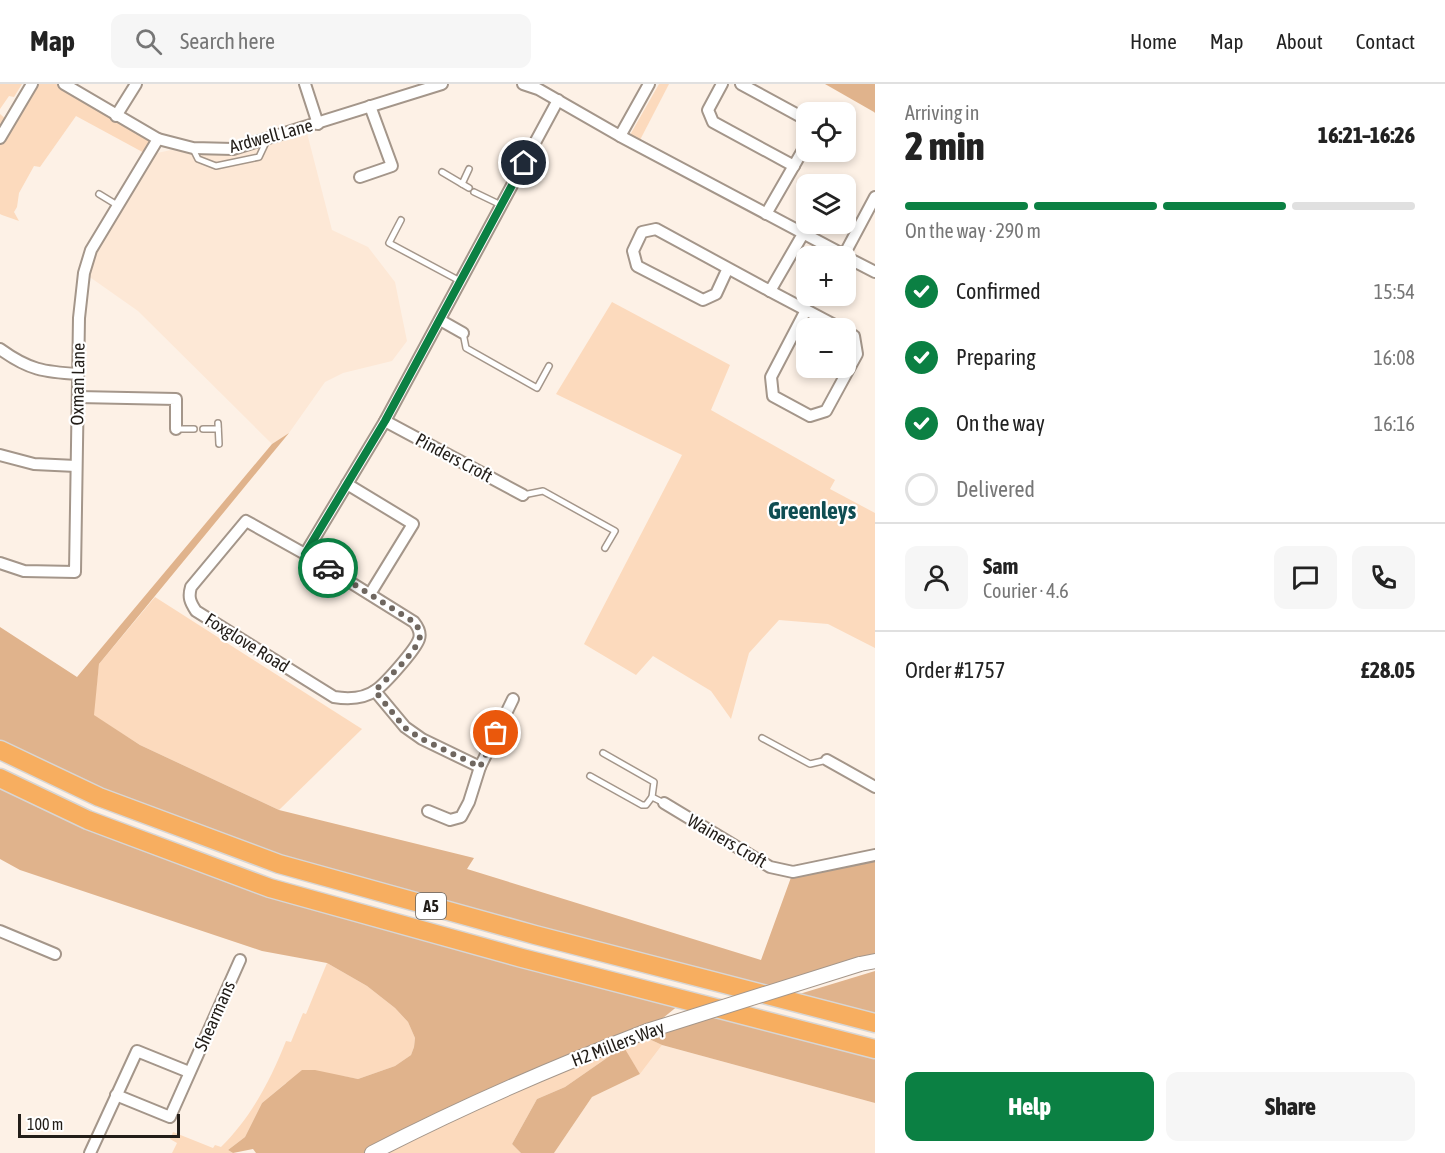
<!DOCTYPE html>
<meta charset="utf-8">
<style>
body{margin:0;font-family:"Asap Condensed",sans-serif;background:#f6f6f6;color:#222;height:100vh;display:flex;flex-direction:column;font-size:22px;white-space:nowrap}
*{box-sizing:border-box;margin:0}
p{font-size:20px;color:#767676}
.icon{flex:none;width:33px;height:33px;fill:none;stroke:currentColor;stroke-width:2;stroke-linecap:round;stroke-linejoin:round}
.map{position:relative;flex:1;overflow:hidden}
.side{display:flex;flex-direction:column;background:#fff;width:570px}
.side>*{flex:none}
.buttons{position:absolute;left:796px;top:18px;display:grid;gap:12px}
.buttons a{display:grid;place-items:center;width:60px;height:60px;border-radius:12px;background:#fff;box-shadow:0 3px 9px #0003;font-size:30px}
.scale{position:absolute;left:18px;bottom:15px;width:162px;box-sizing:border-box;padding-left:6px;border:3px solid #221d18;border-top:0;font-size:16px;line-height:21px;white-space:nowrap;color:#221d18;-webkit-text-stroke:4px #fff;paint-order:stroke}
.pin{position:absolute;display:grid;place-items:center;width:51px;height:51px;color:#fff;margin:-26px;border:3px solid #fff;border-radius:50%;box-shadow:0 2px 6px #0007}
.courier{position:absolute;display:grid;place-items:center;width:60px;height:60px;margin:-30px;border:4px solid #0b8043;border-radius:50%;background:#fff;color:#222;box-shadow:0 2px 8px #0007}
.headline em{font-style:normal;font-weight:800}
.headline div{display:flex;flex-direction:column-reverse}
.headline{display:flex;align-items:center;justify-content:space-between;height:102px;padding:0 30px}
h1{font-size:39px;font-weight:800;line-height:45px}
.bar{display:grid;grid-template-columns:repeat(4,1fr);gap:9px 6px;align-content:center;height:72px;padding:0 30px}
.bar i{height:8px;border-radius:4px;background:#e0e0e0}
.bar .on{background:#0b8043}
.bar p{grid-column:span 4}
.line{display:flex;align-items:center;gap:15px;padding:0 30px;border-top:2px solid #e0e0e0}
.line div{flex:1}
.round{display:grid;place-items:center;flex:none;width:63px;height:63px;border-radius:12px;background:#f6f6f6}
ol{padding:0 30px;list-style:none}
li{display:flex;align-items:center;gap:18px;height:66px}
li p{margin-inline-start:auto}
li .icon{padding:6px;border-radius:50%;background:#0b8043;color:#fff;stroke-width:4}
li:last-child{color:#767676}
li i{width:33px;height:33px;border:3px solid #e0e0e0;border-radius:50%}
.action{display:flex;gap:12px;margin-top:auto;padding:12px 30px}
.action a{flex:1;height:69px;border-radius:12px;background:#0b8043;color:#fff;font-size:24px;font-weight:800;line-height:69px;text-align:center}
.action a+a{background:#f6f6f6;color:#222}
header{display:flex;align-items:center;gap:36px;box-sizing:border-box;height:84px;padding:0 30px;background:#fff;border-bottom:2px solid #e0e0e0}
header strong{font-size:28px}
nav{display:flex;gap:33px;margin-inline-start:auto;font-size:21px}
.search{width:420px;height:54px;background:#f6f6f6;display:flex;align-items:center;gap:15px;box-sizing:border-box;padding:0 21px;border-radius:12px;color:#767676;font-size:22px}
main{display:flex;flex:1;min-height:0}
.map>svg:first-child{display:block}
.built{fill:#fde8d6}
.green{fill:#fcdabd}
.forest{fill:#e0b38c}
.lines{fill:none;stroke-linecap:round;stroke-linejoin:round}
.service-casing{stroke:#a4968a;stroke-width:8}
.minor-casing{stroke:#a4968a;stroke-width:14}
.tertiary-casing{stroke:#a4968a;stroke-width:16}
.trunk-casing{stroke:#d7d6d5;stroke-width:21}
.service{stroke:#fff;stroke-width:5}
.minor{stroke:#fff;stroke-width:10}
.tertiary{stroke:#fff;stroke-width:14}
.trunk{stroke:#f7ae60;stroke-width:18}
.tertiary-bridge-casing{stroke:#a4968a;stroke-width:16;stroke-linecap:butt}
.tertiary-bridge{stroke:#fff;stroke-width:14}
.done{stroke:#6f6760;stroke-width:6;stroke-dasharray:0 10.8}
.route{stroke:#0b8043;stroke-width:8}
.labels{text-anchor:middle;stroke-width:4.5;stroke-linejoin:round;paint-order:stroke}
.shield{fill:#fff;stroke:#64615d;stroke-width:1.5}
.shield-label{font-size:16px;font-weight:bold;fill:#221d18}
.street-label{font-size:18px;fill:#221d18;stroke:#fff}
.district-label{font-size:24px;font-weight:bold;fill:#0f4d52;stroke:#fff}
</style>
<header>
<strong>Map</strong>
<div class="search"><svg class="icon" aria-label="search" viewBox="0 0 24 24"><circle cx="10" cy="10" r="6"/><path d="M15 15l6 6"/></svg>Search here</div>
<nav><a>Home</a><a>Map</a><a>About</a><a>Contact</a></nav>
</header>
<main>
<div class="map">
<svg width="875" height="1069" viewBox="0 0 875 1069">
<rect width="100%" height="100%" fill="#fdf1e6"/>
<g class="built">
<path d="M 307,49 L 332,146 L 368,163 L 395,198 L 407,257 L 392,277 L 343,289 L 325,298 L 289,349 L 272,360 L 138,227 L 84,189 L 148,71 L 171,66 L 217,71 Z"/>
<path d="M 662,961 L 875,1019 L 875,1069 L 554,1069 L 592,1013 L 640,990 Z"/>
</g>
<g class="green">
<path d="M 0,0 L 22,0 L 14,13 L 9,12 L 0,25 Z"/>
<path d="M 32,0 L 64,0 L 158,55 L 148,71 L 76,32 L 40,83 L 34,82 L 19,109 L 17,123 L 14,128 L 19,137 L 2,131 L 0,130 L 0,30 L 8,37 Z"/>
<path d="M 659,0 L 669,0 L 640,56 L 630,51 Z"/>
<path d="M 612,218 L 730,281 L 711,326 L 835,396 L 830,405 L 875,429 L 875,564 L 828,540 L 779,536 L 749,569 L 731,635 L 711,607 L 653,572 L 636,591 L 584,560 L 682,371 L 556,310 Z"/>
<path d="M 155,513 L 362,645 L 279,726 L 140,661 L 93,631 L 99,580 Z"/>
<path d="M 327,879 L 367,902 L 395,924 L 408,938 L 415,954 L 414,963 L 411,971 L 395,982 L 358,995 L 342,992 L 286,999 L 262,1019 L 245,1053 L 228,1066 L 233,1069 L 172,1069 L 177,1059 L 170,1055 L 173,1048 L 213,1064 L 215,1061 L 221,1063 C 251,1034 271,995 286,957 L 291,958 L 303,929 L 306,930 Z"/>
<path d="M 629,954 L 649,955 L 662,961 L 640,990 L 624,965 L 614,969 L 565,1003 L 537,1015 L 512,1060 L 521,1069 L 372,1069 Z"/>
</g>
<g class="forest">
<path d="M 825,0 L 875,0 L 875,29 L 874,28 Z"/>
<path d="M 289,349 L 99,580 L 94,631 L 140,661 L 279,726 L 474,774 L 467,785 L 761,876 L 793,788 L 875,771 L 875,877 L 752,907 L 279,780 L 0,664 L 0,543 L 77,593 L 272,360 Z"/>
<path d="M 0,694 L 270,804 L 679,921 L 647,947 L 372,1069 L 256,1069 L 253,1065 L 233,1069 L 228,1066 L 245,1053 L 262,1019 L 302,986 L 315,986 L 358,995 L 395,982 L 411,971 L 414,963 L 415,954 L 408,938 L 395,924 L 367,902 L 327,879 L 262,867 L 20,786 L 0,775 Z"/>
<path d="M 875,887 L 875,934 L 796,911 Z"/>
<path d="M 728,927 L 875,965 L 875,1019 L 662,961 L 649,955 Z"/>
<path d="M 625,965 L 640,990 L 592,1013 L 554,1069 L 521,1069 L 512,1060 L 537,1015 L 565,1003 L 614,969 Z"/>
</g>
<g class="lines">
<defs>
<g id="service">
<path d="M 193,65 L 198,75 L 216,82 L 259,73 L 267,56"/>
<path d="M 442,88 L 469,104"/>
<path d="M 462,100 L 469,85"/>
<path d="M 474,108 L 501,121"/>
<path d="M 99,110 L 117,121"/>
<path d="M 401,136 L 389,159 L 460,197"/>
<path d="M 463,249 L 466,264 L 537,304 L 549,282"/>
<path d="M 218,339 L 219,360"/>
<path d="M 176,345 L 194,345"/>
<path d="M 203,345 L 218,345"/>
<path d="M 523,411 L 543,407 L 615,447 L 605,464"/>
<path d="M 762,654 L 810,680 L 827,676"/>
<path d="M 603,669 L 654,698 L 652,713"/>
<path d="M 590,692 L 642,721 L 646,721 L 652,713 L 664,719"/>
</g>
<g id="minor">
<path d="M 64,0 L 158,55 L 193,64 L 233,65 L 442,0"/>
<path d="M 305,0 L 318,40"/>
<path d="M 523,0 L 538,5 L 620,52 L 846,172"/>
<path d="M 722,0 L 708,26 L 713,38 L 794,82"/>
<path d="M 741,0 L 807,36"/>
<path d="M 116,32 L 136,0"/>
<path d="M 620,52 L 649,0"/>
<path d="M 0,54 L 32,0"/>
<path d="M 360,93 L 392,82 L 370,22"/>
<path d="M 766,130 L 807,59"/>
<path d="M 844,171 L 875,113"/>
<path d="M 846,173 L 875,188"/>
<path d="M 728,184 L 716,210 L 703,216 L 637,182 L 633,167 L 642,148 L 656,145 L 770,207 L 803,150"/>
<path d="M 770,207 L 840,244"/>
<path d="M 806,226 L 771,293 L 773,312 L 810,332 L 826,327 L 857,270 L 854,252 L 846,248"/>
<path d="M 440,236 L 463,249"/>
<path d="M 0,265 C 29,286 44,288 78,290"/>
<path d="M 78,313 L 176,315 L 176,345"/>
<path d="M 385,337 L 523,411"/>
<path d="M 0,371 L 34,380 L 76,382"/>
<path d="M 347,400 L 413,440 L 370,510"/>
<path d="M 246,437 L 305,470 L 414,538 C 418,543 421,549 419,555 C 416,565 385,600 376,606 C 364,615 347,615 334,613 L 196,527 C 190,518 188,513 191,503 Z"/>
<path d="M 305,470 L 385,337 L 558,16"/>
<path d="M 0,479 L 24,487 L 75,488 L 79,234 L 84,189 L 91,166 L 158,55"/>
<path d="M 375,607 L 405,643 L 422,655 L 480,683"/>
<path d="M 827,676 L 875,703"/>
<path d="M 664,719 L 770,783 L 793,788 L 875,771"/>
<path d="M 428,727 L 450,736 L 461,733 L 469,718 L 480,683 L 513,615"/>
<path d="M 0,847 L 55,870"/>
<path d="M 116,1011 L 170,1033 L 240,876"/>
<path d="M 90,1069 L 137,967 L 189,988"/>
</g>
<g id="tertiary">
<path d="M 860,880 L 875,877"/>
<path d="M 372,1069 C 461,1023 553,983 647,947"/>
</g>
<g id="trunk">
<path d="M 0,666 L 99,713 L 279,780 L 535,851 L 875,939"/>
<path d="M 0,694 L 88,736 L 270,804 L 522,874 L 875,965"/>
</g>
</defs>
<use href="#service" class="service-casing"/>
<use href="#minor" class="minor-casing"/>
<use href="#tertiary" class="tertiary-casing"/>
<use href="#trunk" class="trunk-casing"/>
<use href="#service" class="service"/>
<use href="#minor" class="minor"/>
<use href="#tertiary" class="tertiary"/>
<use href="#trunk" class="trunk"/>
<defs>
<path id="tertiary-bridge" d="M 647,947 L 860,880"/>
</defs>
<use href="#tertiary-bridge" class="tertiary-bridge-casing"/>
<use href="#tertiary-bridge" class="tertiary-bridge"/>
</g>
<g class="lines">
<path class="done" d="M 328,484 L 414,538 C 417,542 420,546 420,551 C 420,566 386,595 375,607 L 405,644 L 422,655 L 480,683 L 496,649"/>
<path class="route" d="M 328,484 L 305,470 L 385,337 L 524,79"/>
</g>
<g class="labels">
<rect class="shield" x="416" y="809" width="30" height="26" rx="4.5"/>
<g class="shield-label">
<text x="431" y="828">A5</text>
</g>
<g class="street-label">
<text transform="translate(271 52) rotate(-15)" y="6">Ardwell Lane</text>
<text transform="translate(78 300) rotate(-89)" y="6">Oxman Lane</text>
<text transform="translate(454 374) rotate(28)" y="6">Pinders Croft</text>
<text transform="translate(247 559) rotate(32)" y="6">Foxglove Road</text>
<text transform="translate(727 757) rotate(30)" y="6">Wainers Croft</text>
<text transform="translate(215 932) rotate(-66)" y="6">Shearmans</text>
<text transform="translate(618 960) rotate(-21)" y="6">H2 Millers Way</text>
</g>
<g class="district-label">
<text x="812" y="435">Greenleys</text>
</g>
</g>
</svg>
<div class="buttons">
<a><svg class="icon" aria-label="locate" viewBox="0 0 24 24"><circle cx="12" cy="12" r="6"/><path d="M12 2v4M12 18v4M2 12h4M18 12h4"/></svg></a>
<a><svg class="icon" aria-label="layers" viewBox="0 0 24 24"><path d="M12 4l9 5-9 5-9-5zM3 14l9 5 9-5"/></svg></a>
<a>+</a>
<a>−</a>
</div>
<div class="scale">100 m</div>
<div class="pin" style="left:496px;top:649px;background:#ea580c"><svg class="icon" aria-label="bag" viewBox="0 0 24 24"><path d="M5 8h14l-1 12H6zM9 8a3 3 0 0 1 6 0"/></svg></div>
<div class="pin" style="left:524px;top:79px;background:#1f2937"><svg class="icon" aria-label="home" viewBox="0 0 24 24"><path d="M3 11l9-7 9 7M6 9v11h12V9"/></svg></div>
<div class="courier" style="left:328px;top:484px"><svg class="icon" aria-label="car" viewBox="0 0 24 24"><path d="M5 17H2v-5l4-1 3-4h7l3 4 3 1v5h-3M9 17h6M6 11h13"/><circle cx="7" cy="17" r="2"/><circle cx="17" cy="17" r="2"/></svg></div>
</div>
<section class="side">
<div class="headline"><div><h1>2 min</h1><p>Arriving in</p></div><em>16:21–16:26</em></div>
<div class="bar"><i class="on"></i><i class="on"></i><i class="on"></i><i></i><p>On the way · 290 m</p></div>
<ol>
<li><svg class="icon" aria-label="check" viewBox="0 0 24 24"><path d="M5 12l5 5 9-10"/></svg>Confirmed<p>15:54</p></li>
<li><svg class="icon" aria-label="check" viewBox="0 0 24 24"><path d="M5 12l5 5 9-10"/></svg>Preparing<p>16:08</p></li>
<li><svg class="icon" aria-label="check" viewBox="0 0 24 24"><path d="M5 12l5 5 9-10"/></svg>On the way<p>16:16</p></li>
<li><i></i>Delivered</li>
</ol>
<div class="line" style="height:108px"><a class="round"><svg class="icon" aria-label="person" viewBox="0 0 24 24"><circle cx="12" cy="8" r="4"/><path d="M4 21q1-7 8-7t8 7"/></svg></a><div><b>Sam</b><p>Courier · 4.6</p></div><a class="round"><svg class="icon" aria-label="chat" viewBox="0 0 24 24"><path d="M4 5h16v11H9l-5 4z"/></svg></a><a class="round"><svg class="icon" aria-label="phone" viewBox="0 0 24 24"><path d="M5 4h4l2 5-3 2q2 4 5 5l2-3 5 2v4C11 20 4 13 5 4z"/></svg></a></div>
<div class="line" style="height:78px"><div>Order #1757</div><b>£28.05</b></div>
<div class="action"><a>Help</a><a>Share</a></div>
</section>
</main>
